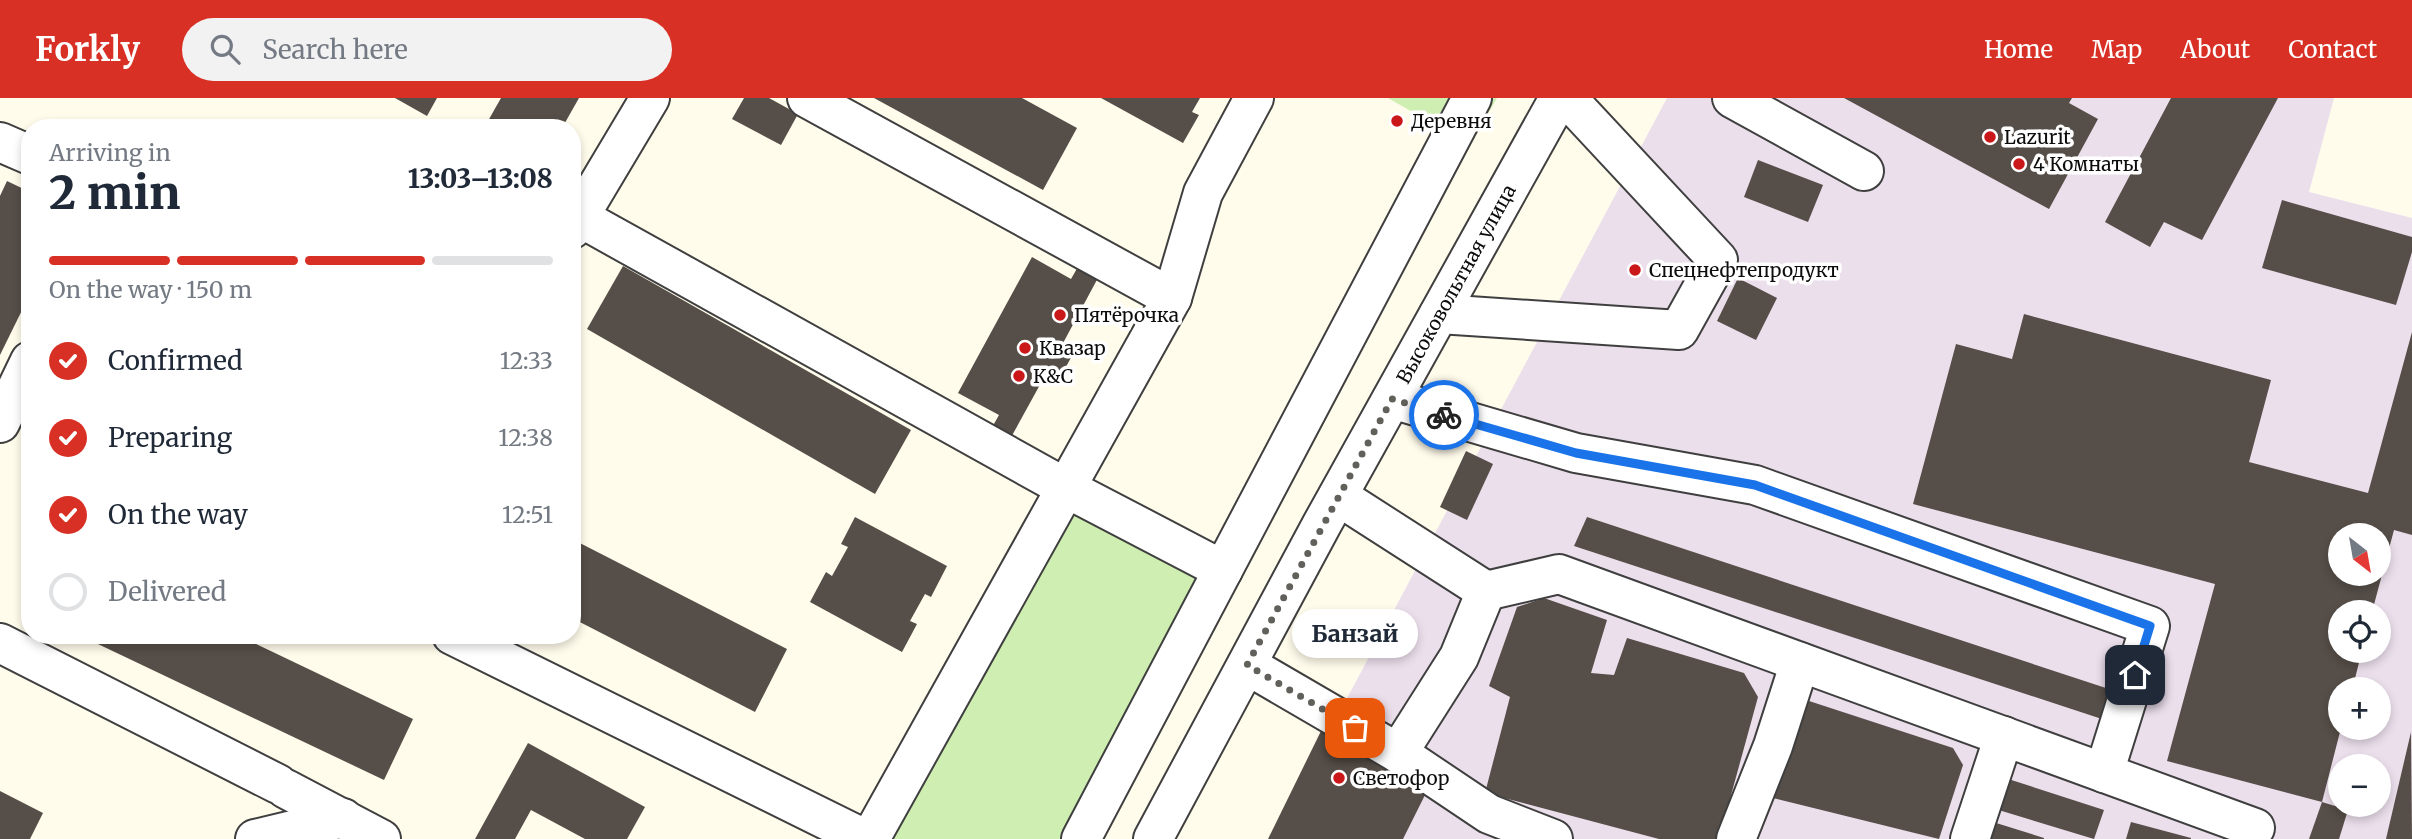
<!DOCTYPE html>
<meta charset="utf-8">
<style>
body{margin:0;font-family:Merriweather,serif;background:#f2f2f3;color:#1f2937;height:100vh;display:flex;flex-direction:column;font-size:26px;white-space:nowrap}
*{box-sizing:border-box;margin:0}
p{font-size:23px;color:#747a83}
.icon{flex:none;width:38px;height:38px;fill:none;stroke:currentColor;stroke-width:2;stroke-linecap:round;stroke-linejoin:round}
.map{position:relative;flex:1;overflow:hidden}
.side{position:absolute;left:21px;top:21px;width:560px;height:525px;display:flex;flex-direction:column;background:#fff;border-radius:28px;box-shadow:0 4px 10px #0003}
.side>*{flex:none}
.needle{width:46px;rotate:149deg}
.fabs{position:absolute;left:2328px;top:425px;display:grid;gap:14px}
.fabs a{display:grid;place-items:center;width:63px;height:63px;border-radius:50%;background:#fff;box-shadow:0 4px 10px #0003;font-size:35px}
.pin{position:absolute;display:grid;place-items:center;width:60px;height:60px;color:#fff;margin:-30px;border-radius:14px;box-shadow:0 4px 10px #0006}
.courier{position:absolute;display:grid;place-items:center;width:70px;height:70px;margin:-35px;border:5px solid #1a73e8;border-radius:50%;background:#fff;color:#222;box-shadow:0 2px 9px #0007}
.bubble{position:absolute;height:49px;border-radius:24px;background:#fff;box-shadow:0 4px 10px #0003;font-size:23px;font-weight:800;line-height:49px;text-align:center}
.overview em{font-style:normal;font-weight:800}
.overview div{display:flex;flex-direction:column-reverse}
.overview{display:flex;align-items:center;justify-content:space-between;height:119px;padding:0 28px}
h1{font-size:46px;font-weight:800;line-height:52px}
.bar{display:grid;grid-template-columns:repeat(4,1fr);gap:10px 7px;align-content:center;height:84px;padding:0 28px}
.bar i{height:9px;border-radius:5px;background:#e0e1e3}
.bar .selected{background:#d93025}
.bar p{grid-column:span 4}
ol{padding:0 28px;list-style:none}
li{display:flex;align-items:center;gap:21px;height:77px}
li p{margin-inline-start:auto}
li .icon{padding:7px;border-radius:50%;background:#d93025;color:#fff;stroke-width:4}
li:last-child{color:#747a83}
li i{width:38px;height:38px;border:4px solid #e0e1e3;border-radius:50%}
header{display:flex;align-items:center;gap:42px;box-sizing:border-box;height:98px;padding:0 35px;background:#d93025;color:#fff}
header strong{font-size:33px}
nav{display:flex;gap:38px;margin-inline-start:auto;font-size:24px}
.search{width:490px;height:63px;background:#f2f2f3;display:flex;align-items:center;gap:18px;box-sizing:border-box;padding:0 24px;border-radius:38px;color:#747a83;font-size:26px}
.map>svg:first-child{display:block}
.industrial{fill:#ebdfec;fill-rule:evenodd}
.green{fill:#cfeeb1}
.building{fill:#564e48;fill-rule:evenodd}
.lines{fill:none;stroke-linecap:round;stroke-linejoin:round}
.minor-casing{stroke:#3f3f3f;stroke-width:42}
.minor{stroke:#fff;stroke-width:38}
.done{stroke:#61605a;stroke-width:7;stroke-dasharray:0 12.6}
.route{stroke:#1a73e8;stroke-width:9}
.poi-dot{fill:#ca171a;stroke:#fff;stroke-width:2.5}
.labels{text-anchor:middle;stroke-width:7;stroke-linejoin:round;paint-order:stroke}
.poi-label{font-size:19px;fill:#0c0c0c;stroke:#fff;text-anchor:start}
.street-label{font-size:19px;fill:#0c0c0c;stroke:#fff}
</style>
<header>
<strong>Forkly</strong>
<div class="search"><svg class="icon" aria-label="search" viewBox="0 0 24 24"><circle cx="10" cy="10" r="6"/><path d="M15 15l6 6"/></svg>Search here</div>
<nav><a>Home</a><a>Map</a><a>About</a><a>Contact</a></nav>
</header>
<div class="map">
<svg width="2412" height="741" viewBox="0 0 2412 741">
<rect width="100%" height="100%" fill="#fffcec"/>
<path class="industrial" d="M 1667,0 L 2334,0 L 2309,94 L 2412,120 L 2412,741 L 1272,741 ZM 2340,438 L 2378,438 L 2378,476 L 2340,476 ZM 2340,514 L 2378,514 L 2378,553 L 2340,553 ZM 2340,592 L 2378,592 L 2378,630 L 2340,630 ZM 2340,668 L 2378,668 L 2378,707 L 2340,707 Z"/>
<g class="green">
<path d="M 1388,0 L 1497,0 L 1470,47 Z"/>
<path d="M 1072,403 L 1200,470 L 1066,741 L 882,741 Z"/>
</g>
<g class="building">
<path d="M 395,0 L 437,0 L 427,18 Z"/>
<path d="M 501,0 L 579,0 L 562,30 L 484,30 Z"/>
<path d="M 744,0 L 769,0 L 798,16 L 781,47 L 732,21 Z"/>
<path d="M 874,0 L 1022,0 L 1077,30 L 1043,92 Z"/>
<path d="M 1101,0 L 1200,0 L 1192,14 L 1199,17 L 1183,45 Z"/>
<path d="M 1844,0 L 2072,0 L 2069,5 L 2098,21 L 2049,111 Z"/>
<path d="M 2171,0 L 2278,0 L 2202,142 L 2164,124 L 2150,149 L 2105,124 Z"/>
<path d="M 1758,62 L 1823,87 L 1808,124 L 1744,99 Z"/>
<path d="M 7,83 L 30,94 L 30,196 L 0,257 L 0,98 Z"/>
<path d="M 2282,102 L 2412,139 L 2412,154 L 2396,207 L 2262,170 Z"/>
<path d="M 1032,159 L 1071,181 L 1079,167 L 1099,178 L 1062,247 L 1074,254 L 1060,280 L 1047,274 L 1009,343 L 990,333 L 999,317 L 958,295 Z"/>
<path d="M 623,168 L 911,332 L 875,396 L 587,231 Z"/>
<path d="M 1738,180 L 1777,200 L 1756,242 L 1717,223 Z"/>
<path d="M 2024,216 L 2271,282 L 2249,364 L 2368,395 L 2412,234 L 2412,437 L 2394,432 L 2372,514 L 2340,514 L 2340,553 L 2362,553 L 2352,592 L 2340,592 L 2341,630 L 2322,704 L 2167,663 L 2215,486 L 1913,406 L 1956,246 L 2012,261 ZM 2340,438 L 2378,438 L 2378,476 L 2340,476 Z"/>
<path d="M 1466,353 L 1493,366 L 1467,422 L 1440,409 Z"/>
<path d="M 855,419 L 947,468 L 931,499 L 925,496 L 910,523 L 917,526 L 902,554 L 810,504 L 826,474 L 832,478 L 848,449 L 841,446 Z"/>
<path d="M 1587,419 L 2115,593 L 2108,623 L 1574,448 Z"/>
<path d="M 572,441 L 787,551 L 755,614 L 572,520 Z"/>
<path d="M 1544,500 L 1607,522 L 1591,575 L 1614,577 L 1627,540 L 1744,575 L 1758,599 L 1719,741 L 1659,741 L 1485,695 L 1510,599 L 1489,588 L 1517,509 Z"/>
<path d="M 79,537 L 237,537 L 413,621 L 384,682 Z"/>
<path d="M 1806,602 L 1953,650 L 1963,667 L 1939,741 L 1773,700 Z"/>
<path d="M 1322,631 L 1431,685 L 1403,741 L 1268,741 Z"/>
<path d="M 2411,634 L 2412,741 L 2386,741 Z"/>
<path d="M 528,645 L 645,709 L 627,741 L 585,741 L 531,712 L 515,741 L 475,741 Z"/>
<path d="M 2002,679 L 2104,712 L 2094,741 L 1992,710 Z"/>
<path d="M 0,693 L 43,715 L 30,741 L 0,741 Z"/>
<path d="M 2322,704 L 2348,712 L 2339,741 L 2309,741 Z"/>
<path d="M 1993,724 L 2044,740 L 2044,741 L 1988,741 Z"/>
<path d="M 2131,724 L 2191,740 L 2191,741 L 2126,741 Z"/>
</g>
<g class="lines">
<defs>
<g id="minor">
<path d="M 807,0 L 1172,200"/>
<path d="M 1732,0 L 1864,73"/>
<path d="M 0,44 L 30,57"/>
<path d="M 572,116 L 579,119 L 650,0"/>
<path d="M 572,131 L 579,119 L 1066,390 L 1223,472"/>
<path d="M 1439,216 L 1679,232 L 1718,162 L 1567,0"/>
<path d="M 1392,301 L 1576,355 L 1755,387 L 2150,528 L 2104,675"/>
<path d="M 0,325 L 30,263"/>
<path d="M 1486,493 L 1559,476 L 2255,730"/>
<path d="M 452,537 L 865,741"/>
<path d="M 0,545 L 278,686"/>
<path d="M 1247,567 L 1398,655 L 1459,559 L 1486,493 L 1338,398"/>
<path d="M 1398,655 L 1489,716 L 1553,741"/>
<path d="M 286,691 L 381,741"/>
<path d="M 255,741 L 343,720"/>
<path d="M 870,741 L 1172,200 L 1203,95 L 1254,0"/>
<path d="M 1081,741 L 1472,0"/>
<path d="M 1153,741 L 1322,426 L 1559,0"/>
<path d="M 1736,741 L 1773,648 L 1800,564"/>
<path d="M 1970,741 L 2004,638"/>
</g>
</defs>
<use href="#minor" class="minor-casing"/>
<use href="#minor" class="minor"/>
</g>
<g class="lines">
<path class="done" d="M 1355,630 L 1247,567 L 1392,301 L 1444,317"/>
<path class="route" d="M 1444,317 L 1576,355 L 1755,387 L 2150,528 L 2135,577"/>
</g>
<g class="poi-dot">
<circle cx="1397" cy="23" r="7"/>
<circle cx="1990" cy="39" r="7"/>
<circle cx="2019" cy="66" r="7"/>
<circle cx="1635" cy="172" r="7"/>
<circle cx="1060" cy="217" r="7"/>
<circle cx="1025" cy="250" r="7"/>
<circle cx="1019" cy="278" r="7"/>
<circle cx="1339" cy="680" r="7"/>
</g>
<g class="labels">
<g class="poi-label">
<text x="1411" y="30">Деревня</text>
<text x="2004" y="46">Lazurit</text>
<text x="2033" y="73">4 Комнаты</text>
<text x="1649" y="179">Спецнефтепродукт</text>
<text x="1074" y="224">Пятёрочка</text>
<text x="1039" y="257">Квазар</text>
<text x="1033" y="285">К&amp;С</text>
<text x="1353" y="687">Светофор</text>
</g>
<g class="street-label">
<text transform="translate(1456 186) rotate(-61)" y="7">Высоковольтная улица</text>
</g>
</g>
</svg>
<div class="fabs">
<a><svg class="needle" viewBox="-14 -14 28 28"><path d="M0-13l5 13h-10z" fill="#e53935"/><path d="M0 13l5-13h-10z" fill="#747a83"/></svg></a>
<a><svg class="icon" aria-label="locate" viewBox="0 0 24 24"><circle cx="12" cy="12" r="6"/><path d="M12 2v4M12 18v4M2 12h4M18 12h4"/></svg></a>
<a>+</a>
<a>−</a>
</div>
<div class="pin" style="left:1355px;top:630px;background:#ea580c"><svg class="icon" aria-label="bag" viewBox="0 0 24 24"><path d="M5 8h14l-1 12H6zM9 8a3 3 0 0 1 6 0"/></svg></div>
<div class="pin" style="left:2135px;top:577px;background:#1f2937"><svg class="icon" aria-label="home" viewBox="0 0 24 24"><path d="M3 11l9-7 9 7M6 9v11h12V9"/></svg></div>
<div class="courier" style="left:1444px;top:317px"><svg class="icon" aria-label="bike" viewBox="0 0 24 24"><circle cx="6" cy="16" r="4"/><circle cx="18" cy="16" r="4"/><path d="M6 16l4-8h5l3 8M10 8l3 8H6M13 5h3"/></svg></div>
<div class="bubble" style="left:1292px;top:511px;width:126px">Банзай</div>
<section class="side">
<div class="overview"><div><h1>2 min</h1><p>Arriving in</p></div><em>13:03–13:08</em></div>
<div class="bar"><i class="selected"></i><i class="selected"></i><i class="selected"></i><i></i><p>On the way · 150 m</p></div>
<ol>
<li><svg class="icon" aria-label="check" viewBox="0 0 24 24"><path d="M5 12l5 5 9-10"/></svg>Confirmed<p>12:33</p></li>
<li><svg class="icon" aria-label="check" viewBox="0 0 24 24"><path d="M5 12l5 5 9-10"/></svg>Preparing<p>12:38</p></li>
<li><svg class="icon" aria-label="check" viewBox="0 0 24 24"><path d="M5 12l5 5 9-10"/></svg>On the way<p>12:51</p></li>
<li><i></i>Delivered</li>
</ol>
</section>
</div>
